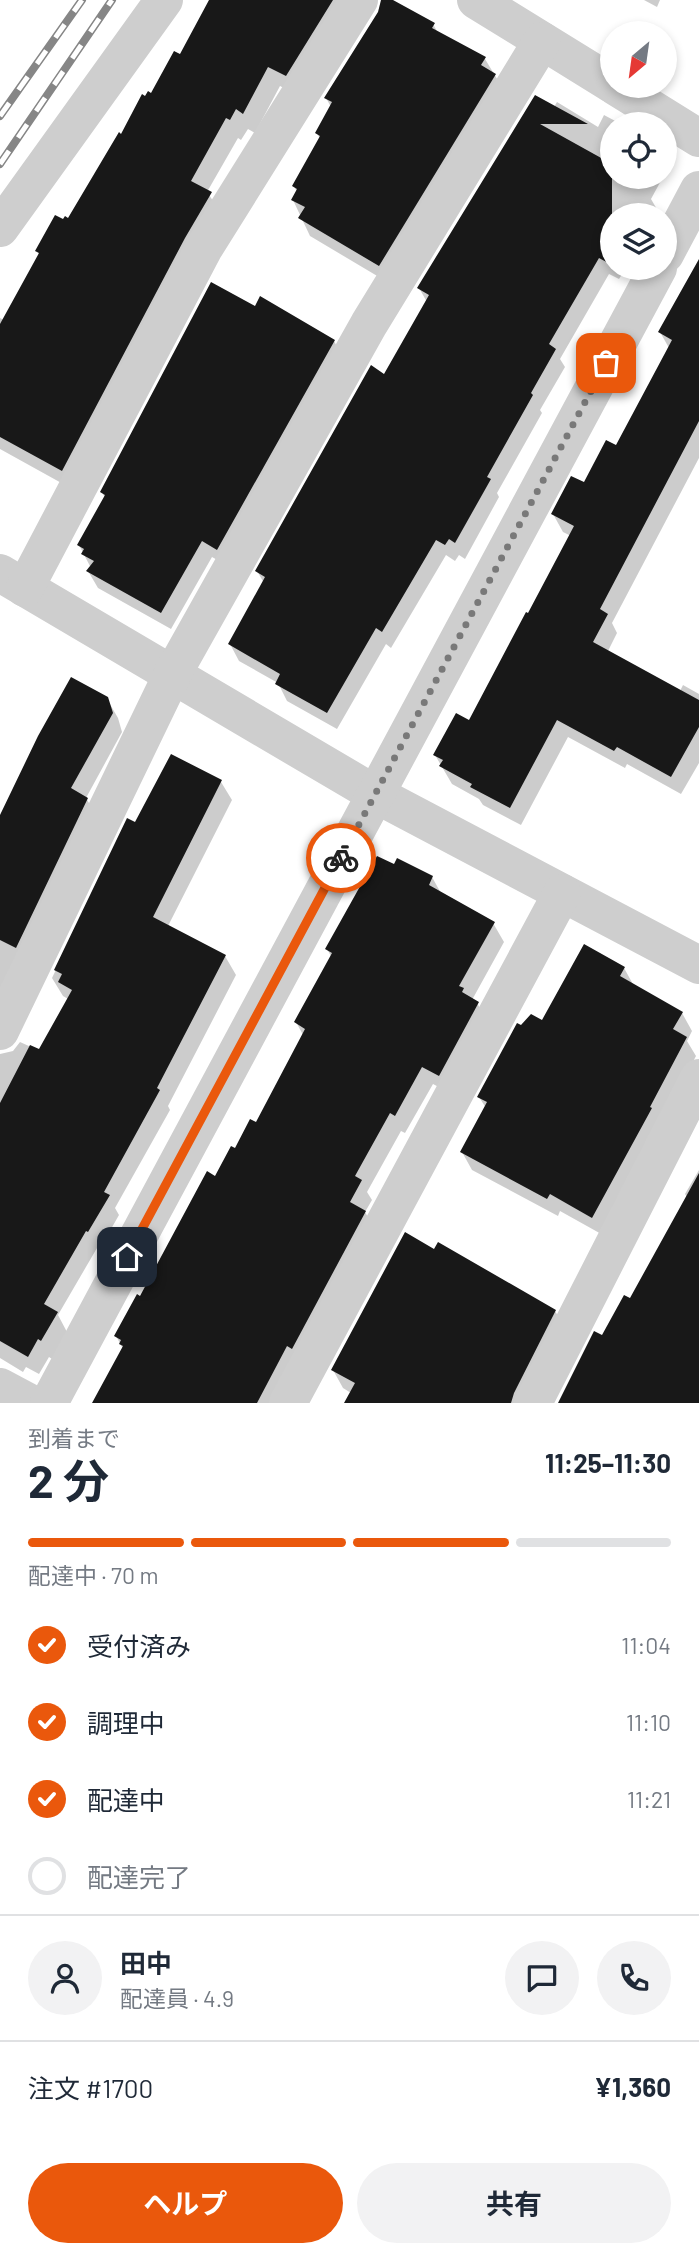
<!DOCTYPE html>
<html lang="ja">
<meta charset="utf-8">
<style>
body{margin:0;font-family:Barlow,"Noto Sans JP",sans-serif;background:#f2f2f3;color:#1f2937;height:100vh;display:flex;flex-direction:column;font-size:26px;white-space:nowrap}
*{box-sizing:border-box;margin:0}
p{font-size:23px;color:#747a83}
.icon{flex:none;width:38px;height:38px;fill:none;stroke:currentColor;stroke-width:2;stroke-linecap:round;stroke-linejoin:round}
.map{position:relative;height:1403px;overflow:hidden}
.drawer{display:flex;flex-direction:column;background:#fff;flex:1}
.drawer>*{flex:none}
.needle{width:46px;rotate:209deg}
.buttons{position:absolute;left:600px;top:21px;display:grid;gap:14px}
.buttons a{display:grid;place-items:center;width:77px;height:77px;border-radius:50%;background:#fff;box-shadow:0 4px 10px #0003;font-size:35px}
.pin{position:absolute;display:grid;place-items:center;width:60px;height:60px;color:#fff;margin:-30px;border-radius:14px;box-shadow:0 4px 10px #0006}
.courier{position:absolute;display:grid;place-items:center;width:70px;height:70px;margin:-35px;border:5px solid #ea580c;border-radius:50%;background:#fff;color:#222;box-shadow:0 2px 9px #0007}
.summary em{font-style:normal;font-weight:700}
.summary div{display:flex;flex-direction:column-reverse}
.summary{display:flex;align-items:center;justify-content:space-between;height:119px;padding:0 28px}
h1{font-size:46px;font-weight:700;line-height:52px}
.bar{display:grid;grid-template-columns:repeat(4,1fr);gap:10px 7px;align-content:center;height:84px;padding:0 28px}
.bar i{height:9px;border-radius:5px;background:#e0e1e3}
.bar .current{background:#ea580c}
.bar p{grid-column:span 4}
.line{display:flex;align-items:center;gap:18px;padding:0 28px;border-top:2px solid #e0e1e3}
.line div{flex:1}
.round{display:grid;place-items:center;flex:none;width:74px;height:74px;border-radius:37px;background:#f2f2f3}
ol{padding:0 28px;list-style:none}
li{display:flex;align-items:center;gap:21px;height:77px}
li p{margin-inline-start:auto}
li .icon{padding:7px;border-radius:50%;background:#ea580c;color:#fff;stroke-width:4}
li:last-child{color:#747a83}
li i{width:38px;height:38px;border:4px solid #e0e1e3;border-radius:50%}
.button{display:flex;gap:14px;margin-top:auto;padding:14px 28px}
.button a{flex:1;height:80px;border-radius:42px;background:#ea580c;color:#fff;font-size:28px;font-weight:700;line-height:80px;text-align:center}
.button a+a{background:#f2f2f3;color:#1f2937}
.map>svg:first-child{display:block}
.shadow{fill:#0003}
.building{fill:#181818}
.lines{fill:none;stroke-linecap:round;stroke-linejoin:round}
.minor{stroke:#cecece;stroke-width:38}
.rail-casing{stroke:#868686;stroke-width:8}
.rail{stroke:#fff;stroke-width:5;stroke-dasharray:16;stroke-linecap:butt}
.done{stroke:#797979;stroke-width:7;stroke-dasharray:0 12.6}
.route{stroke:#ea580c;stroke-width:9}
</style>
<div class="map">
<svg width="699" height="1403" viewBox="0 0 699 1403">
<rect width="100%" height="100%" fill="#fff"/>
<g class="shadow">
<path d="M 211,0 L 349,0 L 297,95 L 280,86 L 255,133 L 248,129 L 241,140 L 238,138 L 207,192 L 222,214 L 74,490 L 0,449 L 0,318 L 4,320 L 40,256 L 37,251 L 64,222 L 69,220 L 122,136 L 181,57 Z"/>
<path d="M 644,0 L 660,0 L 657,7 Z"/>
<path d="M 433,24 L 438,33 L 485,59 L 505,92 L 389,283 L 310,236 L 293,200 L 297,192 L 294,186 L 320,139 L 317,133 L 331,107 L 326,98 Z"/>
<path d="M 535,97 L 554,107 L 557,102 L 598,127 L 604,115 L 621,124 L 612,124 L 612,177 L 663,177 L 651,199 L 658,211 L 656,215 L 612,215 L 612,268 L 626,268 L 619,279 L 609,274 L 560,359 L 565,367 L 540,410 L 542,413 L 497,493 L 499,497 L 465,559 L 459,555 L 455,561 L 446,555 L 391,648 L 386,644 L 337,729 L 287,701 L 278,683 L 239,661 L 230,644 L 264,583 L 257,571 L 385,377 L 427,302 L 419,288 Z"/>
<path d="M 665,155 L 670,164 L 665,174 Z"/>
<path d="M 699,276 L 699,458 L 612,623 L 617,633 L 608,651 L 680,691 L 683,685 L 699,694 L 699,763 L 681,794 L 627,764 L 625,768 L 568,737 L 521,825 L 483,805 L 479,799 L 452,784 L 435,755 L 469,723 L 571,536 L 563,532 L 553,514 L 585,485 L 617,447 L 669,348 L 660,332 Z"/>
<path d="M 255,308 L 334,341 L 344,359 L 228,566 L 212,557 L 171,629 L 98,588 L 88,571 L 91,568 L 79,545 L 105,498 L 102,492 Z"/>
<path d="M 107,699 L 118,718 L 122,732 L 86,798 L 98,818 L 0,1014 L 0,816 Z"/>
<path d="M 221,782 L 232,800 L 168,926 L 225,956 L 236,975 L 168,1106 L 170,1110 L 115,1208 L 119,1215 L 99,1250 L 97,1248 L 58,1315 L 67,1332 L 52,1359 L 49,1357 L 39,1374 L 26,1367 L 23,1372 L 0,1358 L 0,1054 L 13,1051 L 20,1042 L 40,1051 L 68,999 L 63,996 L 52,978 L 128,820 L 136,824 Z"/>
<path d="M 395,867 L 432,877 L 442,895 L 493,923 L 504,942 L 472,1000 L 477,1003 L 488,1022 L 450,1093 L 433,1084 L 405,1133 L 401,1131 L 367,1192 L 372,1200 L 365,1212 L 376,1231 L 277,1403 L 94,1403 L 123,1349 L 116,1336 L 215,1178 L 257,1124 L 303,1035 L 296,1022 L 332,958 L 327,949 Z"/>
<path d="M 624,968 L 634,986 L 682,1013 L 692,1031 L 687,1041 L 696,1056 L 603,1235 L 560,1211 L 558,1216 L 472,1170 L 462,1152 L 486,1108 L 479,1097 L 522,1028 L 542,1022 Z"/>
<path d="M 699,1170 L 699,1403 L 560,1403 L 595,1333 L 603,1337 L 630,1301 L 687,1197 L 685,1194 Z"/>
<path d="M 555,1311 L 566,1329 L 528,1403 L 346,1403 L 351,1393 L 343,1388 L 333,1370 Z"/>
</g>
<g class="building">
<path d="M 209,0 L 333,0 L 286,76 L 268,67 L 243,114 L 236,109 L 230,120 L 226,118 L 191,181 L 212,192 L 185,238 L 62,471 L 0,437 L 0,324 L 39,253 L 35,251 L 55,215 L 63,219 L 65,216 L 68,218 L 119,132 L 121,134 L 142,94 L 145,96 L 148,91 L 151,93 L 174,51 L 180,54 Z"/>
<path d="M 381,0 L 393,0 L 435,23 L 432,28 L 486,57 L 481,65 L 496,74 L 379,266 L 298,218 L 305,207 L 291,200 L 297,189 L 292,186 L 320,136 L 315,133 L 332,102 L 324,98 L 378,12 Z"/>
<path d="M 535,95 L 588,124 L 540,124 L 612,164 L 612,265 L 599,258 L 549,344 L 556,349 L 531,393 L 533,395 L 487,477 L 491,479 L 455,543 L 449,539 L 445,545 L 436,540 L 382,632 L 376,628 L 327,713 L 275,684 L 280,674 L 228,644 L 265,577 L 255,571 L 371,365 L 384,374 L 429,295 L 417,288 Z"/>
<path d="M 699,259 L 699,421 L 600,609 L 608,614 L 593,642 L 699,700 L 699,727 L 671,777 L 617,747 L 614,751 L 557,720 L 510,808 L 470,787 L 472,784 L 439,766 L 443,760 L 433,755 L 456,713 L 469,720 L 526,612 L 528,613 L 574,526 L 551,514 L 571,476 L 584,482 L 606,440 L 616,445 L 672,340 L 658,332 Z"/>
<path d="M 211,282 L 255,306 L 260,296 L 335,340 L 217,550 L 202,541 L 161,613 L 86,571 L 94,561 L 81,554 L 84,549 L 77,545 L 105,495 L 100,492 Z"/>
<path d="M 71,677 L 108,697 L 113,713 L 71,788 L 88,798 L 16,948 L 0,940 L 0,815 L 38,736 Z"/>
<path d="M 171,754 L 222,780 L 153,917 L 226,955 L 157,1088 L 160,1090 L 104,1192 L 110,1195 L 88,1232 L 86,1231 L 44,1304 L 58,1312 L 41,1341 L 38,1339 L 28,1357 L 0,1341 L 0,1103 L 30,1045 L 39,1049 L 72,990 L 58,982 L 62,974 L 54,970 L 127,818 L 135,822 Z"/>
<path d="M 377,856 L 394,864 L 397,858 L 433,876 L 429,885 L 495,922 L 459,986 L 464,988 L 462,992 L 479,1002 L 439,1076 L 422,1067 L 395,1116 L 390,1113 L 355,1176 L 362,1180 L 350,1202 L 366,1211 L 292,1349 L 287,1346 L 257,1403 L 92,1403 L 123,1346 L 119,1344 L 121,1340 L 114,1336 L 137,1294 L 140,1296 L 207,1171 L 215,1176 L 231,1146 L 235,1148 L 250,1119 L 256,1122 L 305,1029 L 294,1022 L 332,953 L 325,949 Z"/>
<path d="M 584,944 L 625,967 L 620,976 L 683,1012 L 673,1029 L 687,1037 L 650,1107 L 652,1108 L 592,1218 L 550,1194 L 547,1199 L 460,1152 L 487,1102 L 477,1097 L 517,1023 L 521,1025 L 531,1014 L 542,1020 Z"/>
<path d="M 699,1173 L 699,1403 L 558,1403 L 594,1331 L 602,1335 L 624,1295 L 630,1298 Z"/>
<path d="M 405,1232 L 434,1249 L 438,1242 L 556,1310 L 514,1393 L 511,1403 L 344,1403 L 355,1383 L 331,1370 Z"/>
</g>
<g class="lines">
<g class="minor">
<path d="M 476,0 L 612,84"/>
<path d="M 615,86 L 699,138"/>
<path d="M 0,228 L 164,0"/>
<path d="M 665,254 L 699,190"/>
<path d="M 0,573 L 375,794 L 699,965"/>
<path d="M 25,588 L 204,248 L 359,0"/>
<path d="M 0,1031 L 172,675 L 369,324 L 542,41"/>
<path d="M 0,1387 L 30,1403"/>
<path d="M 49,1403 L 658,268"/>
<path d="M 288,1403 L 562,893"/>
<path d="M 533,1403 L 699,1078"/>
</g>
<defs>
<g id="rail">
<path d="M 0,116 L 82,0"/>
<path d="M 0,164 L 112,0"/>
</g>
</defs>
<use href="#rail" class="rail-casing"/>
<use href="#rail" class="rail"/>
</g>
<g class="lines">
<path class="done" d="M 341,858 L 606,363"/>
<path class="route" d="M 127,1257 L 341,858"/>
</g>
</svg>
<div class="buttons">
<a><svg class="needle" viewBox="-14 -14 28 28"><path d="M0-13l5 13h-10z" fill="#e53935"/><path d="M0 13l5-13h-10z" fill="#747a83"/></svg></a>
<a><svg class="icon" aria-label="locate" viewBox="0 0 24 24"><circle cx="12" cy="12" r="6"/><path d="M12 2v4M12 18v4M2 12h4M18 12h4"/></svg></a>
<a><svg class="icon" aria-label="layers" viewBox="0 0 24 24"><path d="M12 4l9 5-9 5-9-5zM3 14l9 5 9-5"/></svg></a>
</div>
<div class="pin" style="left:606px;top:363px;background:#ea580c"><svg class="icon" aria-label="bag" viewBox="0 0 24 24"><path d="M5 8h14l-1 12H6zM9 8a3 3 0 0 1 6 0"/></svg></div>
<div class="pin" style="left:127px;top:1257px;background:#1f2937"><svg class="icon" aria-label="home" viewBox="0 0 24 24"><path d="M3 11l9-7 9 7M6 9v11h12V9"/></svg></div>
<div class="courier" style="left:341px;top:858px"><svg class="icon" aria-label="bike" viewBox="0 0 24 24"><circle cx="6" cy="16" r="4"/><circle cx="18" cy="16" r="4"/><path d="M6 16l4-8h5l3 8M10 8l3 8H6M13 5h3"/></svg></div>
</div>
<section class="drawer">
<div class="summary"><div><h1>2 分</h1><p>到着まで</p></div><em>11:25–11:30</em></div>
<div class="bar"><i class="current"></i><i class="current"></i><i class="current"></i><i></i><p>配達中 · 70 m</p></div>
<ol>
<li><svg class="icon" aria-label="check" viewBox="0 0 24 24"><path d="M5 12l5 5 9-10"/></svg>受付済み<p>11:04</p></li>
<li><svg class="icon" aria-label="check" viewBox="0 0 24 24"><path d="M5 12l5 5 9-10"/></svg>調理中<p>11:10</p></li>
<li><svg class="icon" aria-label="check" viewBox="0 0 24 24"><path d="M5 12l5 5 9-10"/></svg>配達中<p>11:21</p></li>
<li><i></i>配達完了</li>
</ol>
<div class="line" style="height:126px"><a class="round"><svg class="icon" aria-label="person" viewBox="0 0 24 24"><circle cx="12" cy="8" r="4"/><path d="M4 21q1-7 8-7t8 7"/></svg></a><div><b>田中</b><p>配達員 · 4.9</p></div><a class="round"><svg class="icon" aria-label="chat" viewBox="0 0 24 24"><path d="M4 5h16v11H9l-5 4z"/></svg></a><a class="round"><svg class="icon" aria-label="phone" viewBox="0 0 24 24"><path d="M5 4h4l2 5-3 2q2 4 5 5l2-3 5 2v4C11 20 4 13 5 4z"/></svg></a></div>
<div class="line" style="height:91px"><div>注文 #1700</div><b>¥1,360</b></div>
<div class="button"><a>ヘルプ</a><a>共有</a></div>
</section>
